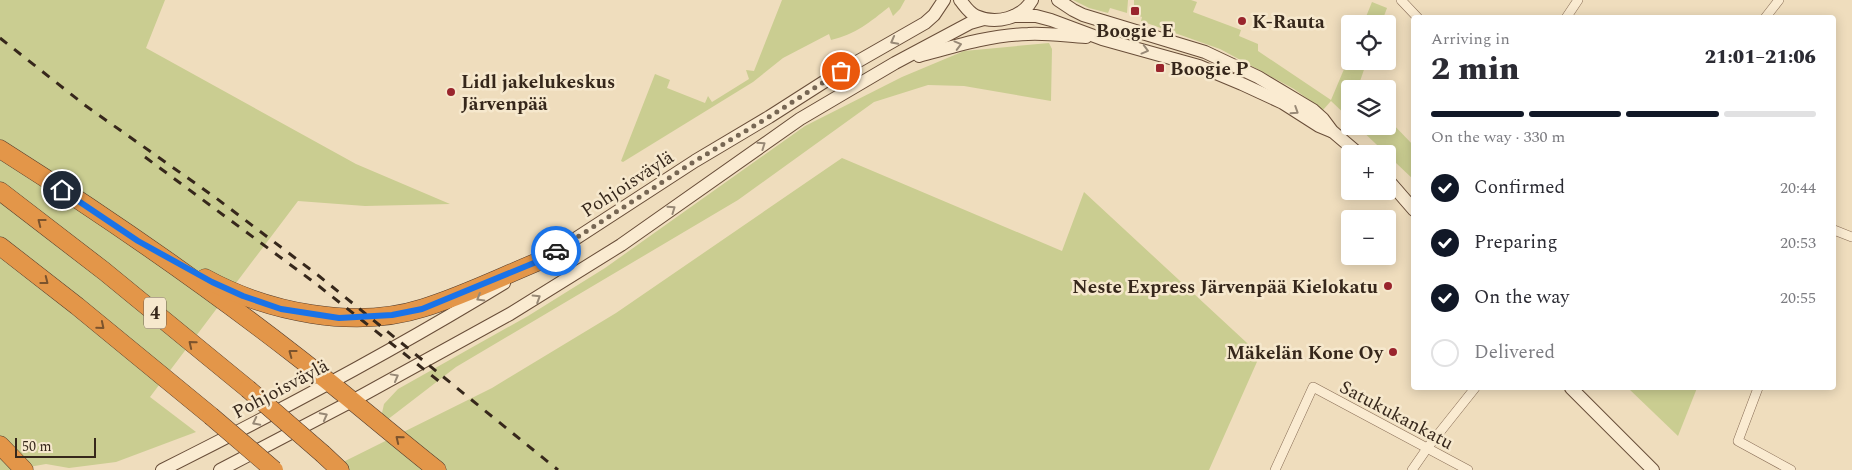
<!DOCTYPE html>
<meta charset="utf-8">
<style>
body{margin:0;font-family:Spectral,serif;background:#f7f7f7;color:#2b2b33;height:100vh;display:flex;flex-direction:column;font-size:19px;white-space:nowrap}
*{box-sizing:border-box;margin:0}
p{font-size:16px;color:#7c7c81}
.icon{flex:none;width:28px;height:28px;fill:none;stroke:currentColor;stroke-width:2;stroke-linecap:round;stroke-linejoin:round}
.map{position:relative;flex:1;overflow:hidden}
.side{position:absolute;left:1411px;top:15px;width:425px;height:375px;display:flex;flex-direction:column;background:#fff;border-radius:5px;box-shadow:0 2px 12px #0003}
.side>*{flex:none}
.buttons{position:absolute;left:1341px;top:15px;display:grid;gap:10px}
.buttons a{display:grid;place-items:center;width:55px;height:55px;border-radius:5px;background:#fff;box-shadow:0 2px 12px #0003;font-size:25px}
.scale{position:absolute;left:15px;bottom:12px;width:81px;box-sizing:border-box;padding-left:5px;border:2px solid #36271b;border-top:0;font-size:14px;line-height:18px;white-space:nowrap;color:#36271b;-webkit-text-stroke:4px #f6e8cd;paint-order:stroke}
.pin{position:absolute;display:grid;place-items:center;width:42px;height:42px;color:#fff;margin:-21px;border:2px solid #fff;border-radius:50%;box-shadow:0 1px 5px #0007}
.courier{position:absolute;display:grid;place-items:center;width:50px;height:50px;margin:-25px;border:4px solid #1a73e8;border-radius:50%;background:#fff;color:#222;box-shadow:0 1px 6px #0007}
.head em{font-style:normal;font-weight:800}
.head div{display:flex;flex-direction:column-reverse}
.head{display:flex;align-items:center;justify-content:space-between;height:85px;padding:0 20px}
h1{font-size:32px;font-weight:800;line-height:38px}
.bar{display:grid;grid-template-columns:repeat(4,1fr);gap:8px 5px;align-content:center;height:60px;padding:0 20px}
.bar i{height:6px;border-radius:4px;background:#e1e1e2}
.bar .selected{background:#111827}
.bar p{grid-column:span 4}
ol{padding:0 20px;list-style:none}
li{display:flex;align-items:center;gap:15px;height:55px}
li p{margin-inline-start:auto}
li .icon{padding:5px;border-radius:50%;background:#111827;color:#fff;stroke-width:4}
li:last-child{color:#7c7c81}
li i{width:28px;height:28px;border:2px solid #e1e1e2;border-radius:50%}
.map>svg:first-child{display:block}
.green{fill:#cacd91}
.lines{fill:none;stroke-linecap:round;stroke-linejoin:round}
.minor-casing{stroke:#886d56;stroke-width:10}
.secondary-casing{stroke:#694e39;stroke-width:14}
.motorway-casing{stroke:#553c2b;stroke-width:19}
.minor{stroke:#faebd1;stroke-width:9}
.secondary{stroke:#faebd1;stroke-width:12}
.motorway{stroke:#e39649;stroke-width:18}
.rail{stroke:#36271b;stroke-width:3;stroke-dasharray:9 9;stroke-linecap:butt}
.motorway-bridge-casing{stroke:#553c2b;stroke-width:19;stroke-linecap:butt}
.motorway-bridge{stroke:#e39649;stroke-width:18}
.oneway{stroke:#988976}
.oneway2{stroke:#7b532d}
.done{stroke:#776754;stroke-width:5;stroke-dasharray:0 9}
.route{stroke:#1a73e8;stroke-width:6}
.poi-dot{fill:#99242c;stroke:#f6e8cd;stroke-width:2}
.labels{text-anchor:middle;stroke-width:5;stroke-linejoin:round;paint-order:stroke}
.shield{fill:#f6e8cd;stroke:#706150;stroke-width:1}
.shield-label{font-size:18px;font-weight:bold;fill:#36271b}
.poi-label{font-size:19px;font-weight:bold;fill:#36271b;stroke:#f6e8cd;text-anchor:start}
.street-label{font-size:19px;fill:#36271b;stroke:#f6e8cd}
</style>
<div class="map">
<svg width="1852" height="470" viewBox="0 0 1852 470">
<rect width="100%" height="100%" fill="#efddbd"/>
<g class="green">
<path d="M 0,0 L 165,0 L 146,48 L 356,164 L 450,204 L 365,206 L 298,201 L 150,397 L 196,432 L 116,462 L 69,468 L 46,464 L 12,470 L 0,470 Z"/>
<path d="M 782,0 L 905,0 L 900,9 L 893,16 L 889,7 C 870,22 856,34 831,40 L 829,34 L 783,58 L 753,82 L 623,162 L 621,161 L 655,74 L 670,80 L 667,88 L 705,103 L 708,96 L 712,102 L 749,79 L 746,70 L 754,71 Z"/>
<path d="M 1073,0 L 1128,0 L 1127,13 L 1110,8 L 1108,13 L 1089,8 Z"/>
<path d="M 1134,0 L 1191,0 L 1197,2 L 1193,12 L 1241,30 L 1239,36 L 1258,44 L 1258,51 L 1331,100 L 1350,55 L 1350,61 L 1367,61 L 1358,87 L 1360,89 L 1350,89 L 1350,119 L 1331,101 L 1323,110 L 1294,89 L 1220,49 L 1141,21 L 1142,17 L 1134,14 Z"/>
<path d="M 1372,2 L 1387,8 L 1381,24 L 1363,24 Z"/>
<path d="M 1049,43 L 1052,49 L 1051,101 L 964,86 L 928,85 L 874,102 L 738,200 L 456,367 L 387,420 L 382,413 L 384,404 L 398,389 L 528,316 L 605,268 L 805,126 L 902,77 L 964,51 Z"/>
<path d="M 1388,119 L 1414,146 L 1414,180 L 1357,126 L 1388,126 Z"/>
<path d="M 842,158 L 1062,251 L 1084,192 L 1260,355 L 1209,470 L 327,470 L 492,388 L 616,313 Z"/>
<path d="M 1628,388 L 1697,388 L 1678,436 Z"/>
</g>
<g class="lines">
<defs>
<g id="minor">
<path d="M 1401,0 L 1418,18"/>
<path d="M 1566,18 L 1578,0"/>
<path d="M 1765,18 L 1779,0"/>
<path d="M 1834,230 L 1852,237"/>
<path d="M 1758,388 L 1738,441 L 1791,470"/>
<path d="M 1275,470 L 1313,387 L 1468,470"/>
<path d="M 1412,470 L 1428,447 L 1475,388"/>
</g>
<g id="secondary">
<path d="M 960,0 C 965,6 969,13 976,16 C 996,25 1022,18 1032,0"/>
<path d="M 1058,0 L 1073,10 L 1083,15 L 1205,52 L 1258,77 L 1313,110 L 1323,119 L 1332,131 L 1359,154"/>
<path d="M 1014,16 L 1036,16 L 1051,20 L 1102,39 L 1199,66 L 1242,84 L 1283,103 L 1319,126 L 1331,131"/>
<path d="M 919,56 C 955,46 990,35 1028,34 C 1048,33 1067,36 1086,37"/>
<path d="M 1388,180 L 1414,210"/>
<path d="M 541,261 L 695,161 L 769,117 L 841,71 L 925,23 L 934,15 L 944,0"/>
<path d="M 1571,388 L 1653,470"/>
<path d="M 162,470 C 278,412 393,351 504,283"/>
<path d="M 220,470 L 352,401 L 510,314 L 621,245 L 800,119 L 895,63 L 970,23 L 984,19"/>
</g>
<g id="motorway">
<path d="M 0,149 C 101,213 201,282 295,355 C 343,392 389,432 437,470"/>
<path d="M 0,191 L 104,271 L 248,389"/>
<path d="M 0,246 L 77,306 L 211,416"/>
<path d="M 205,278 C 267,312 354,330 423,308 C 463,296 507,274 547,258"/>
<path d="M 0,445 L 24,470"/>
<path d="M 323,454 L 340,470"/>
</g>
</defs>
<use href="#minor" class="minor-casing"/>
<use href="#secondary" class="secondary-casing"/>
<use href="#motorway" class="motorway-casing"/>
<use href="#minor" class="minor"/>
<use href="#secondary" class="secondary"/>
<use href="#motorway" class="motorway"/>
<g class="rail">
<path d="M 0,38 L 86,106 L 216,198 L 319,276 L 558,470"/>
<path d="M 145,157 L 315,283 L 445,386"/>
</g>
<defs>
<g id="motorway-bridge">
<path d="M 248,389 L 323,454"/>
<path d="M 211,416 L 274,470"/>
</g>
</defs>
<use href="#motorway-bridge" class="motorway-bridge-casing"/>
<use href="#motorway-bridge" class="motorway-bridge"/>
</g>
<defs><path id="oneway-chevron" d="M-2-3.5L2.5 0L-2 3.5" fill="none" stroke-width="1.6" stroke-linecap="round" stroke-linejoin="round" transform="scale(1.25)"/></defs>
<g class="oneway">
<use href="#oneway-chevron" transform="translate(894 41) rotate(152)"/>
<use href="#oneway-chevron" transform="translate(958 45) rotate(-15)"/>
<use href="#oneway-chevron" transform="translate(1145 50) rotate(15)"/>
<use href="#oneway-chevron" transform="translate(1295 111) rotate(33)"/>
<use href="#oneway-chevron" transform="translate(762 145) rotate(-35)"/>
<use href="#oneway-chevron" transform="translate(672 209) rotate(-35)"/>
<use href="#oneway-chevron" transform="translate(480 298) rotate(149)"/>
<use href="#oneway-chevron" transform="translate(537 298) rotate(-32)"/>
<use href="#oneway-chevron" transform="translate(395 377) rotate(-29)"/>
<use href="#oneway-chevron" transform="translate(324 416) rotate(-28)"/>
<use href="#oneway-chevron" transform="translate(256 422) rotate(153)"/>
</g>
<g class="oneway2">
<use href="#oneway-chevron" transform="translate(41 222) rotate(-142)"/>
<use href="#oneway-chevron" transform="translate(45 281) rotate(38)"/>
<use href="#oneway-chevron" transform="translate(101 326) rotate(40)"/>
<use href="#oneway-chevron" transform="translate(192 344) rotate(-141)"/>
<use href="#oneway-chevron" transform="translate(292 353) rotate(-143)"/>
<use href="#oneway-chevron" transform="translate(399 439) rotate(-141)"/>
</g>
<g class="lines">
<path class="done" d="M 556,251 L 695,161 L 769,117 L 841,71"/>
<path class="route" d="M 62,190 L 138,241 L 212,282 L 243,296 L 281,309 L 339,318 L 392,315 L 422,309 L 546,258 L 556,251"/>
</g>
<g class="poi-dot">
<rect x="1130" y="6" width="10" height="10" rx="2.5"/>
<circle cx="1242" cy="21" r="5"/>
<rect x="1155" y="63" width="10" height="10" rx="2.5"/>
<circle cx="451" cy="92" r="5"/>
<circle cx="1388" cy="286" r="5"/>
<circle cx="1393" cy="352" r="5"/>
</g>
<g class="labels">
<rect class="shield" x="144" y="297.5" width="22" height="31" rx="4"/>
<g class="shield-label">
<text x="155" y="319">4</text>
</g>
<g class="poi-label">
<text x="1252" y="28">K-Rauta</text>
<text x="1135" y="37" text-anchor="middle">Boogie E</text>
<text x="1170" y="75">Boogie P</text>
<text x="461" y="88">Lidl jakelukeskus<tspan x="461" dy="22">Järvenpää</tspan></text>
<text x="1378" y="293" text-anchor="end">Neste Express Järvenpää Kielokatu</text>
<text x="1383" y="359" text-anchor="end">Mäkelän Kone Oy</text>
</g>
<g class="street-label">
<text transform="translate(627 183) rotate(-33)" y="7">Pohjoisväylä</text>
<text transform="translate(280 388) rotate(-28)" y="7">Pohjoisväylä</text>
<text transform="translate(1397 414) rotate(28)" y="7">Satukukankatu</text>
</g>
</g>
</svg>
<div class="buttons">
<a><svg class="icon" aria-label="locate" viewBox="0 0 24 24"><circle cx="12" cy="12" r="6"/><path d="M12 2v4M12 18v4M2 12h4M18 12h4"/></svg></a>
<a><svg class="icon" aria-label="layers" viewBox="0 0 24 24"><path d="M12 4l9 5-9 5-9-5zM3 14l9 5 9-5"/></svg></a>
<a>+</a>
<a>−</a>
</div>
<div class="scale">50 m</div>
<div class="pin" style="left:841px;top:71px;background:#ea580c"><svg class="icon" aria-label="bag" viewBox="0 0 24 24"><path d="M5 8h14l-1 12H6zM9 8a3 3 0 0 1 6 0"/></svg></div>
<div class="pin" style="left:62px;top:190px;background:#1f2937"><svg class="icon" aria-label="home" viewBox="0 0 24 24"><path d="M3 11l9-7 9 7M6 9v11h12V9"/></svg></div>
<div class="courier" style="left:556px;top:251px"><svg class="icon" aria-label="car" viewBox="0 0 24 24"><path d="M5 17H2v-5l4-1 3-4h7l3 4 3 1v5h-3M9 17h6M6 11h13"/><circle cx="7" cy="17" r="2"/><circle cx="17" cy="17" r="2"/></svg></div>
<section class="side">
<div class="head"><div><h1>2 min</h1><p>Arriving in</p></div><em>21:01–21:06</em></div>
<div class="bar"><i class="selected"></i><i class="selected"></i><i class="selected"></i><i></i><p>On the way · 330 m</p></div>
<ol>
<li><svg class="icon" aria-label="check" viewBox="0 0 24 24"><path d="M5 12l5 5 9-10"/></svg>Confirmed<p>20:44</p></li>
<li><svg class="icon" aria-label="check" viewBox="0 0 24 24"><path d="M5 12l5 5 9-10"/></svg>Preparing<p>20:53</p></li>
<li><svg class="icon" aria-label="check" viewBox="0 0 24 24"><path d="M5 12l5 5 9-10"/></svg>On the way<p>20:55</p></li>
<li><i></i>Delivered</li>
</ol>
</section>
</div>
